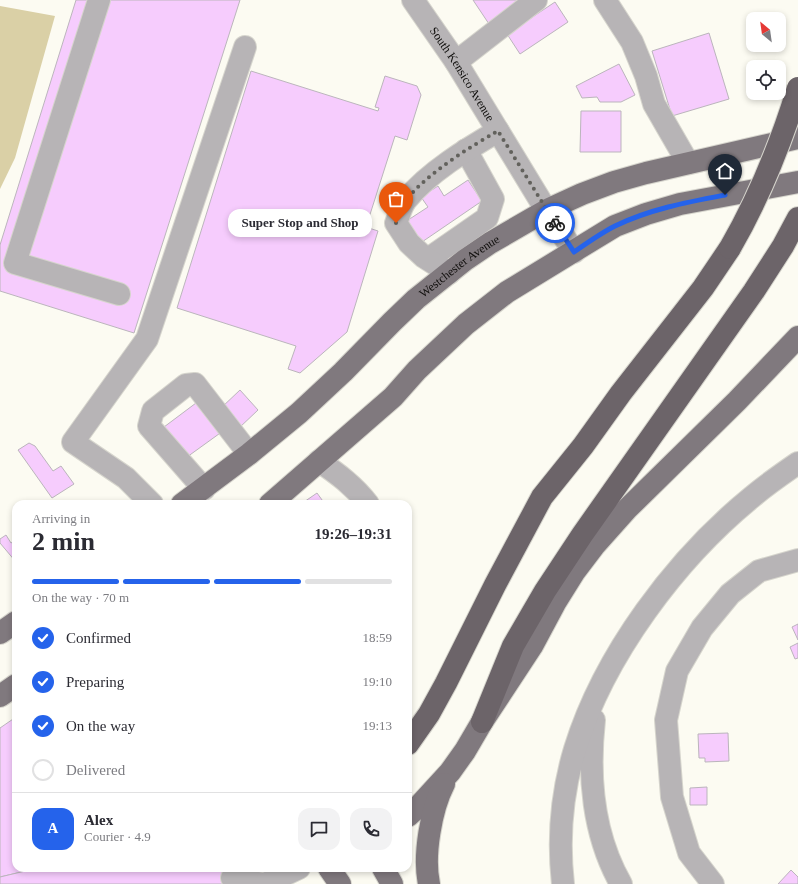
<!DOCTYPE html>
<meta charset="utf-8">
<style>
body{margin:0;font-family:Georgia,serif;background:#f2f2f3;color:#2b2b33;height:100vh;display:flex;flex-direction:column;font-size:15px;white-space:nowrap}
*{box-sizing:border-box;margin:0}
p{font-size:13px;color:#7c7c81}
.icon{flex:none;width:22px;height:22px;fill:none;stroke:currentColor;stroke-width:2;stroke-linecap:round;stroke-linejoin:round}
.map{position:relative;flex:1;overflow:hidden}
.panel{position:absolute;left:12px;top:500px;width:400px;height:372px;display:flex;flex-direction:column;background:#fff;border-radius:12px;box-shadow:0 2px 6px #0003}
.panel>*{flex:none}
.needle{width:26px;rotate:331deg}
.controls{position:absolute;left:746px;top:12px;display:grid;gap:8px}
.controls a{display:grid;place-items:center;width:40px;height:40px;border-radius:8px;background:#fff;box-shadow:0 2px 6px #0003;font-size:20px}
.pin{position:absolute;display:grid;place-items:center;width:34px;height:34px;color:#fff;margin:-41px -17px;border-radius:50% 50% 50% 0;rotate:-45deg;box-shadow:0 0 4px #0007}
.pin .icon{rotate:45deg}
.courier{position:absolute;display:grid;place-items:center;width:40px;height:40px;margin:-20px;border:3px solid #2563eb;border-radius:50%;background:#fff;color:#222;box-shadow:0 1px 5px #0007}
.bubble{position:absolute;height:28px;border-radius:12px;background:#fff;box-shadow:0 2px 6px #0003;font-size:13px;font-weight:700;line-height:28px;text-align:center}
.head em{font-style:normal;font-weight:700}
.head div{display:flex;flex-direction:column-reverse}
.head{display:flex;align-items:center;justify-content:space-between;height:68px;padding:0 20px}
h1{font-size:26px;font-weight:700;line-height:30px}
.bar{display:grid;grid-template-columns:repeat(4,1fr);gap:6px 4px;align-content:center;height:48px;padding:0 20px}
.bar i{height:5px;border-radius:3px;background:#e1e1e2}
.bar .selected{background:#2563eb}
.bar p{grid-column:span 4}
.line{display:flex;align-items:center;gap:10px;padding:0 20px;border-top:1px solid #e1e1e2}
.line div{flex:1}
.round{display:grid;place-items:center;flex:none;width:42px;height:42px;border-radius:12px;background:#f2f2f3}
ol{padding:0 20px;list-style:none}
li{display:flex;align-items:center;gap:12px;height:44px}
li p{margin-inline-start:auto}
li .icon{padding:4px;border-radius:50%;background:#2563eb;color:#fff;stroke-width:4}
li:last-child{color:#7c7c81}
li i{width:22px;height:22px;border:2px solid #e1e1e2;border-radius:50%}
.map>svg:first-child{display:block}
.green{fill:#dad0a6}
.building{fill:#f6ccfd;stroke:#bbb5bc}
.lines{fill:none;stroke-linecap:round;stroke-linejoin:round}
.minor-casing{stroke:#d6d5cd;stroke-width:24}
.major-casing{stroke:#d6d5cd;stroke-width:24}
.highway-casing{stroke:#d6d5cd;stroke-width:24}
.minor{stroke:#b7b4b6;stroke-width:22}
.major{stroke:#80797e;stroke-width:22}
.highway{stroke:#6c6469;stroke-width:22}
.highway-bridge-casing{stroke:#d6d5cd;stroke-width:24;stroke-linecap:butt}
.highway-bridge{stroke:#6c6469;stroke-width:22}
.done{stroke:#62615c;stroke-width:4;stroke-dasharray:0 7.2}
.route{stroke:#2563eb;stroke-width:5}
.labels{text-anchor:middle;stroke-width:3.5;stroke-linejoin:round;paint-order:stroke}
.street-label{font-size:12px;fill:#0f0e0c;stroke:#fcfbf2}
</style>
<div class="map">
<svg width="798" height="884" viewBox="0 0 798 884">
<rect width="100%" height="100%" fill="#fcfbf2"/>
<path class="green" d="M 0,6 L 55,16 L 15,158 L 0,189 Z"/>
<g class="building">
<path d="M 76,0 L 240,0 L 134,333 L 0,291 L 0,245 Z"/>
<path d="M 473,0 L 525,0 L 489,24 Z"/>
<path d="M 555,2 L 568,22 L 520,54 L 507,34 Z"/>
<path d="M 709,33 L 729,99 L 672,116 L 652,51 Z"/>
<path d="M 619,64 L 635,95 L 621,102 L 600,102 L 597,97 L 582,98 L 576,86 Z"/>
<path d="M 251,71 L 378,111 L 379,108 L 375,107 L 385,76 L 417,86 L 421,95 L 407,140 L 395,136 L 366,227 L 378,231 L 347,332 L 300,373 L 288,369 L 296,346 L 177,308 Z"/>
<path d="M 581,111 L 621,111 L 621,152 L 580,152 Z"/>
<path d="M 468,180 L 482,201 L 419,244 L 405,222 L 428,207 L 421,197 L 438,186 L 444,196 Z"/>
<path d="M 240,390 L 258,410 L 239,428 L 221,408 Z"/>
<path d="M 200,400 L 223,431 L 187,457 L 164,427 Z"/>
<path d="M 29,443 L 35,446 L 53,471 L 61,466 L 74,484 L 52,498 L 18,450 Z"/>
<path d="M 317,493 L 325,504 L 301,504 Z"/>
<path d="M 6,535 L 11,543 L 16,540 L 16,562 L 0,543 L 0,539 Z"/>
<path d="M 798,624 L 798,640 L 792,627 Z"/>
<path d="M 798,643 L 798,658 L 795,659 L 790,647 Z"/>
<path d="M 16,717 L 16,868 L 38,868 L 0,877 L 0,728 Z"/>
<path d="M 728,733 L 729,761 L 705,762 L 705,758 L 699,758 L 698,734 Z"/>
<path d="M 707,787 L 707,805 L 690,805 L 690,788 Z"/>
<path d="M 38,868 L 256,868 L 264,884 L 0,884 L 0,877 Z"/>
<path d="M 791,870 L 798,877 L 798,884 L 778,884 Z"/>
</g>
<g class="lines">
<defs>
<g id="minor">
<path d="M 99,0 L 15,263 L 119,294"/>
<path id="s1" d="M 413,0 L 456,62 L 540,200 L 574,252"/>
<path d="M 605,0 L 632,42 L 646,76 L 654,104 L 688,163"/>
<path d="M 456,62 L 536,0"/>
<path d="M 428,259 L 487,218 L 493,199 L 466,150"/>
<path d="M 449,273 L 424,257 L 409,243 L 396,223 C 399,216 401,206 406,200 C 429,172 467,149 498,131"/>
<path d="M 319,461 C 338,474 354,486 368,504"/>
<path d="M 204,489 L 149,426 L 153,411 L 186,385 L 195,384 L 249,454"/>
<path d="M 152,504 L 126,478 L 73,442 L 147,339 L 245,47"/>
<path d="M 594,720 C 588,775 593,835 621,884"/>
<path d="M 232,878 L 263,884"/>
<path d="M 265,884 L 299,868"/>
<path d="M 563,884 C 558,840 562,792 575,749 C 604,655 676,559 752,497 C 766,485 782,474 798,463"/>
<path d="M 713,884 L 689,853 L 672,797 L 666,720 L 677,671 L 702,628 L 730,594 L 759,571 L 798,560"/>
</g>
<g id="major">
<path id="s2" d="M 182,504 L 249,454 L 299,413 L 343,372 L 392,322 L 416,299 L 465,260 L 490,243 L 547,210 L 582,194 L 614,182 L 646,173 L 798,138"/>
<path d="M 270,504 L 370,417 L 393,397 L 417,370 L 466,324 L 507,292 L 615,226 L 646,214 L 680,204 L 798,182"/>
<path d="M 0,633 L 16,622"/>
<path d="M 0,696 L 16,685"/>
<path d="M 408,816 L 417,808 L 450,772 L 465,751 L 482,722 L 532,646 L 555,603 L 575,571 L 594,546 L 627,509 L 737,401 L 798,337"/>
<path d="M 329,868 L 340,884"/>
<path d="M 383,868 L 392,884"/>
<path d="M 429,884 C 423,856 431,809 444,784"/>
</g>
<g id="highway">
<path d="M 482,722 L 513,646 L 545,591 L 582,535 L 754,291 L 783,246 L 798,218"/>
<path d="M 408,744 L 429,714 L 446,683 L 495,585 L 542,497 L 583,446 L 621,393 L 703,288 L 730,248"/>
</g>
</defs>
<use href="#minor" class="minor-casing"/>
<use href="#major" class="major-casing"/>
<use href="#highway" class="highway-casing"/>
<use href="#minor" class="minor"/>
<use href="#major" class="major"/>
<use href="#highway" class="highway"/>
<defs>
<path id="highway-bridge" d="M 730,248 C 759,198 781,143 798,88"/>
</defs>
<use href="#highway-bridge" class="highway-bridge-casing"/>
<use href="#highway-bridge" class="highway-bridge"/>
</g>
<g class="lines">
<path class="done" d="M 396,223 C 399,216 401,206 406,200 C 428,173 468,148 498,131 L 555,223"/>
<path class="route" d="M 555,223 L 574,252 C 587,243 601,233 615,226 C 650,209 688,202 725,195"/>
</g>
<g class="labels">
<g class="street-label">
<text dy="4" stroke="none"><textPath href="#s1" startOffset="89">South Kensico Avenue</textPath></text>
<text dy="4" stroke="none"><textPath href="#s2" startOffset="366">Westchester Avenue</textPath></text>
</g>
</g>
</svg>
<div class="controls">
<a><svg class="needle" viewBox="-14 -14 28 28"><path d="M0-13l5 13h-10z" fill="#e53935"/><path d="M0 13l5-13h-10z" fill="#7c7c81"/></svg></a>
<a><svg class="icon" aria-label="locate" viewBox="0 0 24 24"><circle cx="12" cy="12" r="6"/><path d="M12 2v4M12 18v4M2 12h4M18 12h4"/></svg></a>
</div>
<div class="pin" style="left:396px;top:223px;background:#ea580c"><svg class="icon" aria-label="bag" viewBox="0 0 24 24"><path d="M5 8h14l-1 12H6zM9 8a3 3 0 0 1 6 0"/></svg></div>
<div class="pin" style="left:725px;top:195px;background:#1f2937"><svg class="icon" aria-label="home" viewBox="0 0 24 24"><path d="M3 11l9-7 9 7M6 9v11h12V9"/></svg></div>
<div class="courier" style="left:555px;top:223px"><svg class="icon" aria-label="bike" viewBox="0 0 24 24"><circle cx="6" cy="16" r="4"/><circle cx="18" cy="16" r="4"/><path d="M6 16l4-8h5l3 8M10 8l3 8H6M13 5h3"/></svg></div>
<div class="bubble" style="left:228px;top:209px;width:144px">Super Stop and Shop</div>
<section class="panel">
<div class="head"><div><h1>2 min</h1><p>Arriving in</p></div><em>19:26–19:31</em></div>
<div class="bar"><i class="selected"></i><i class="selected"></i><i class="selected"></i><i></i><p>On the way · 70 m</p></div>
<ol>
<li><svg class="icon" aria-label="check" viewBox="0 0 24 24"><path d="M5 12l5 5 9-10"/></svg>Confirmed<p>18:59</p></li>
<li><svg class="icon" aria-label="check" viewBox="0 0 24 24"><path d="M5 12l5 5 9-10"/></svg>Preparing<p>19:10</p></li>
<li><svg class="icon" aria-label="check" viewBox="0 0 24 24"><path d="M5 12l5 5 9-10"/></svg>On the way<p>19:13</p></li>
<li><i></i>Delivered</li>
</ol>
<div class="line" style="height:72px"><b class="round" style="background:#2563eb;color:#fff">A</b><div><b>Alex</b><p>Courier · 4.9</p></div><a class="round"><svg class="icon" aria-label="chat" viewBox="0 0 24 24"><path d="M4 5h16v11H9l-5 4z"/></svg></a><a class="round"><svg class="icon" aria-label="phone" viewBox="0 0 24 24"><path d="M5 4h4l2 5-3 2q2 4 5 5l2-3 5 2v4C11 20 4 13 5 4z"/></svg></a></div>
</section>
</div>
